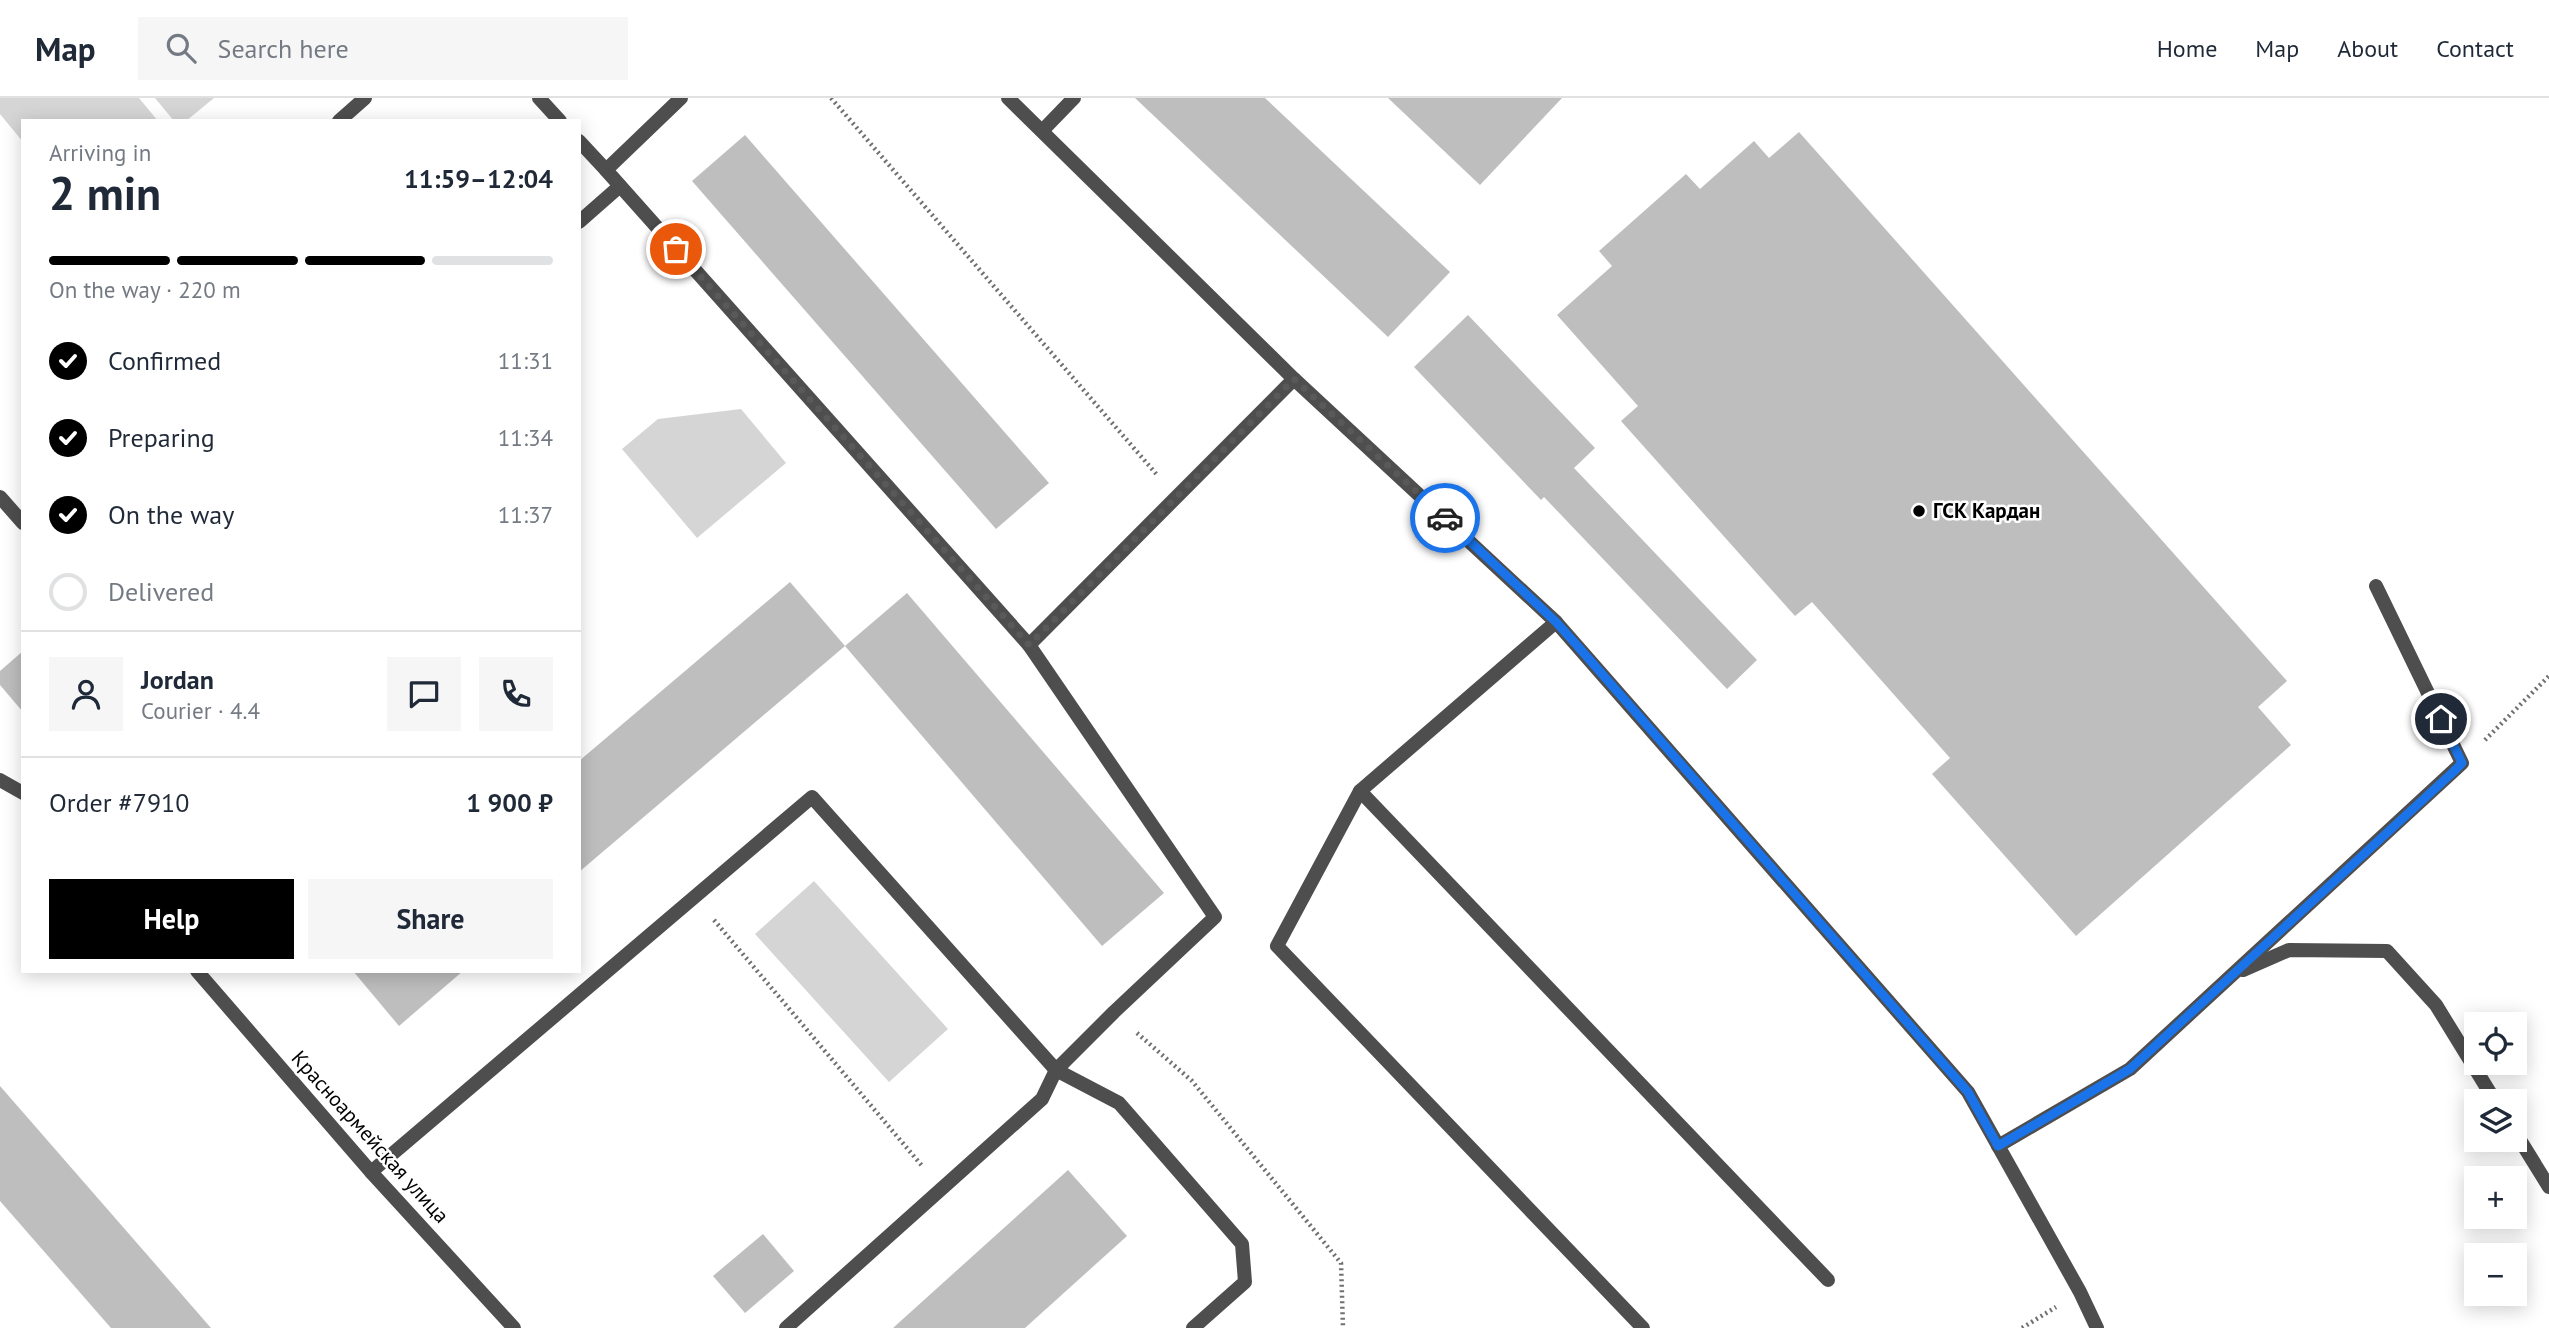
<!DOCTYPE html>
<meta charset="utf-8">
<style>
body{margin:0;font-family:"PT Sans",sans-serif;background:#f6f6f7;color:#1f2937;height:100vh;display:flex;flex-direction:column;font-size:26px;white-space:nowrap}
*{box-sizing:border-box;margin:0}
p{font-size:23px;color:#747a83}
.icon{flex:none;width:38px;height:38px;fill:none;stroke:currentColor;stroke-width:2;stroke-linecap:round;stroke-linejoin:round}
.map{position:relative;flex:1;overflow:hidden}
.side{position:absolute;left:21px;top:21px;width:560px;height:854px;display:flex;flex-direction:column;background:#fff;border-radius:0px;box-shadow:0 4px 18px #0003}
.side>*{flex:none}
.buttons{position:absolute;left:2464px;top:914px;display:grid;gap:14px}
.buttons a{display:grid;place-items:center;width:63px;height:63px;border-radius:0px;background:#fff;box-shadow:0 4px 18px #0003;font-size:35px}
.pin{position:absolute;display:grid;place-items:center;width:60px;height:60px;color:#fff;margin:-30px;border:4px solid #fff;border-radius:50%;box-shadow:0 2px 7px #0007}
.courier{position:absolute;display:grid;place-items:center;width:70px;height:70px;margin:-35px;border:5px solid #1a73e8;border-radius:50%;background:#fff;color:#222;box-shadow:0 2px 9px #0007}
.head em{font-style:normal;font-weight:600}
.head div{display:flex;flex-direction:column-reverse}
.head{display:flex;align-items:center;justify-content:space-between;height:119px;padding:0 28px}
h1{font-size:46px;font-weight:600;line-height:52px}
.bar{display:grid;grid-template-columns:repeat(4,1fr);gap:10px 7px;align-content:center;height:84px;padding:0 28px}
.bar i{height:9px;border-radius:5px;background:#e0e1e3}
.bar .current{background:#000}
.bar p{grid-column:span 4}
.line{display:flex;align-items:center;gap:18px;padding:0 28px;border-top:2px solid #e0e1e3}
.line div{flex:1}
.round{display:grid;place-items:center;flex:none;width:74px;height:74px;border-radius:0px;background:#f6f6f7}
ol{padding:0 28px;list-style:none}
li{display:flex;align-items:center;gap:21px;height:77px}
li p{margin-inline-start:auto}
li .icon{padding:7px;border-radius:50%;background:#000;color:#fff;stroke-width:4}
li:last-child{color:#747a83}
li i{width:38px;height:38px;border:4px solid #e0e1e3;border-radius:50%}
.cta{display:flex;gap:14px;margin-top:auto;padding:14px 28px}
.cta a{flex:1;height:80px;border-radius:0px;background:#000;color:#fff;font-size:28px;font-weight:600;line-height:80px;text-align:center}
.cta a+a{background:#f6f6f7;color:#1f2937}
header{display:flex;align-items:center;gap:42px;box-sizing:border-box;height:98px;padding:0 35px;background:#fff;border-bottom:2px solid #e0e1e3}
header strong{font-size:33px}
nav{display:flex;gap:38px;margin-inline-start:auto;font-size:24px}
.search{width:490px;height:63px;background:#f6f6f7;display:flex;align-items:center;gap:18px;box-sizing:border-box;padding:0 24px;border-radius:0px;color:#747a83;font-size:26px}
.map>svg:first-child{display:block}
.park{fill:#d5d5d5}
.building{fill:#bebebe}
.lines{fill:none;stroke-linecap:round;stroke-linejoin:round}
.path{stroke:#707070;stroke-width:4.5;stroke-dasharray:2 3.5;stroke-linecap:butt}
.lane{stroke:#4e4e4e;stroke-width:14}
.street{stroke:#4e4e4e;stroke-width:14}
.done{stroke:#595959;stroke-width:7;stroke-dasharray:0 12.6}
.route{stroke:#1a73e8;stroke-width:9}
.poi-dot{fill:#000;stroke:#fff;stroke-width:2.5}
.labels{text-anchor:middle;stroke-width:5;stroke-linejoin:round;paint-order:stroke}
.poi-label{font-size:21px;font-weight:bold;fill:#000;stroke:#fff;text-anchor:start}
.street-label{font-size:21px;fill:#000;stroke:#fff}
</style>
<header>
<strong>Map</strong>
<div class="search"><svg class="icon" aria-label="search" viewBox="0 0 24 24"><circle cx="10" cy="10" r="6"/><path d="M15 15l6 6"/></svg>Search here</div>
<nav><a>Home</a><a>Map</a><a>About</a><a>Contact</a></nav>
</header>
<div class="map">
<svg width="2549" height="1230" viewBox="0 0 2549 1230">
<rect width="100%" height="100%" fill="#fff"/>
<g class="park">
<path d="M 0,0 L 139,0 L 158,23 L 23,23 L 23,44 L 0,16 Z"/>
<path d="M 155,0 L 214,0 L 186,23 L 174,23 Z"/>
<path d="M 741,311 L 786,365 L 697,440 L 622,351 L 658,321 Z"/>
<path d="M 814,783 L 948,931 L 889,984 L 755,836 Z"/>
</g>
<g class="building">
<path d="M 1135,0 L 1265,0 L 1450,174 L 1388,239 Z"/>
<path d="M 1388,0 L 1562,0 L 1480,87 Z"/>
<path d="M 1799,34 L 2287,583 L 2258,609 L 2291,647 L 2076,838 L 1932,676 L 1950,660 L 1812,504 L 1795,518 L 1621,323 L 1638,308 L 1557,217 L 1612,168 L 1599,153 L 1686,76 L 1700,91 L 1754,43 L 1769,60 Z"/>
<path d="M 745,37 L 1049,385 L 996,431 L 692,83 Z"/>
<path d="M 1468,217 L 1595,350 L 1574,370 L 1757,562 L 1727,591 L 1544,399 L 1541,402 L 1414,269 Z"/>
<path d="M 790,484 L 845,548 L 579,774 L 579,663 Z"/>
<path d="M 907,495 L 1164,795 L 1102,848 L 845,548 Z"/>
<path d="M 23,553 L 23,614 L 0,587 L 0,573 Z"/>
<path d="M 353,873 L 463,873 L 399,928 Z"/>
<path d="M 0,988 L 211,1230 L 111,1230 L 0,1103 Z"/>
<path d="M 1068,1072 L 1127,1138 L 1025,1230 L 893,1230 Z"/>
<path d="M 763,1136 L 794,1173 L 745,1215 L 713,1178 Z"/>
</g>
<g class="lines">
<g class="path">
<path d="M 831,0 L 1158,378"/>
<path d="M 2485,642 L 2549,578"/>
<path d="M 714,822 L 923,1069"/>
<path d="M 1137,935 L 1192,983 L 1341,1165 L 1343,1230"/>
<path d="M 2022,1230 L 2056,1209"/>
</g>
<g class="lane">
<path d="M 539,0 L 560,23"/>
<path d="M 1008,0 L 1294,281 L 1556,524 L 1360,693 L 1277,848 L 1643,1230"/>
<path d="M 339,23 L 365,0"/>
<path d="M 1043,32 L 1074,0"/>
<path d="M 579,43 L 606,72"/>
<path d="M 579,124 L 620,88"/>
<path d="M 0,399 L 23,425"/>
<path d="M 1556,524 L 1968,994 L 2080,1194 L 2097,1230"/>
<path d="M 1029,547 L 1294,281"/>
<path d="M 1360,693 L 1828,1182"/>
<path d="M 2243,872 L 2289,852 L 2387,853 L 2436,907 L 2495,1003"/>
<path d="M 2515,1034 L 2549,1089"/>
<path d="M 1998,1048 L 2130,971 L 2462,665 L 2376,488"/>
<path d="M 371,1074 L 812,699 L 1056,972 L 1114,914 L 1215,819 L 1029,547 L 606,72 L 681,0"/>
<path d="M 786,1230 L 1042,1001 L 1056,972 L 1119,1005 L 1242,1146 L 1245,1184 L 1193,1230"/>
</g>
<g class="street">
<path d="M 0,682 L 23,695"/>
<path d="M 197,873 L 371,1074 L 514,1230"/>
</g>
</g>
<g class="lines">
<path class="done" d="M 676,151 L 1029,547 L 1294,281 L 1445,420"/>
<path class="route" d="M 1445,420 L 1556,524 L 1574,544 L 1968,994 L 1998,1048 L 2130,971 L 2452,675 L 2462,665 L 2441,621"/>
</g>
<circle class="poi-dot" cx="1919" cy="413" r="7"/>
<g class="labels">
<g class="poi-label">
<text x="1933" y="420">ГСК Кардан</text>
</g>
<g class="street-label">
<text transform="translate(370 1039) rotate(48)" y="7">Красноармейская улица</text>
</g>
</g>
</svg>
<div class="buttons">
<a><svg class="icon" aria-label="locate" viewBox="0 0 24 24"><circle cx="12" cy="12" r="6"/><path d="M12 2v4M12 18v4M2 12h4M18 12h4"/></svg></a>
<a><svg class="icon" aria-label="layers" viewBox="0 0 24 24"><path d="M12 4l9 5-9 5-9-5zM3 14l9 5 9-5"/></svg></a>
<a>+</a>
<a>−</a>
</div>
<div class="pin" style="left:676px;top:151px;background:#ea580c"><svg class="icon" aria-label="bag" viewBox="0 0 24 24"><path d="M5 8h14l-1 12H6zM9 8a3 3 0 0 1 6 0"/></svg></div>
<div class="pin" style="left:2441px;top:621px;background:#1f2937"><svg class="icon" aria-label="home" viewBox="0 0 24 24"><path d="M3 11l9-7 9 7M6 9v11h12V9"/></svg></div>
<div class="courier" style="left:1445px;top:420px"><svg class="icon" aria-label="car" viewBox="0 0 24 24"><path d="M5 17H2v-5l4-1 3-4h7l3 4 3 1v5h-3M9 17h6M6 11h13"/><circle cx="7" cy="17" r="2"/><circle cx="17" cy="17" r="2"/></svg></div>
<section class="side">
<div class="head"><div><h1>2 min</h1><p>Arriving in</p></div><em>11:59–12:04</em></div>
<div class="bar"><i class="current"></i><i class="current"></i><i class="current"></i><i></i><p>On the way · 220 m</p></div>
<ol>
<li><svg class="icon" aria-label="check" viewBox="0 0 24 24"><path d="M5 12l5 5 9-10"/></svg>Confirmed<p>11:31</p></li>
<li><svg class="icon" aria-label="check" viewBox="0 0 24 24"><path d="M5 12l5 5 9-10"/></svg>Preparing<p>11:34</p></li>
<li><svg class="icon" aria-label="check" viewBox="0 0 24 24"><path d="M5 12l5 5 9-10"/></svg>On the way<p>11:37</p></li>
<li><i></i>Delivered</li>
</ol>
<div class="line" style="height:126px"><a class="round"><svg class="icon" aria-label="person" viewBox="0 0 24 24"><circle cx="12" cy="8" r="4"/><path d="M4 21q1-7 8-7t8 7"/></svg></a><div><b>Jordan</b><p>Courier · 4.4</p></div><a class="round"><svg class="icon" aria-label="chat" viewBox="0 0 24 24"><path d="M4 5h16v11H9l-5 4z"/></svg></a><a class="round"><svg class="icon" aria-label="phone" viewBox="0 0 24 24"><path d="M5 4h4l2 5-3 2q2 4 5 5l2-3 5 2v4C11 20 4 13 5 4z"/></svg></a></div>
<div class="line" style="height:91px"><div>Order #7910</div><b>1 900 ₽</b></div>
<div class="cta"><a>Help</a><a>Share</a></div>
</section>
</div>
